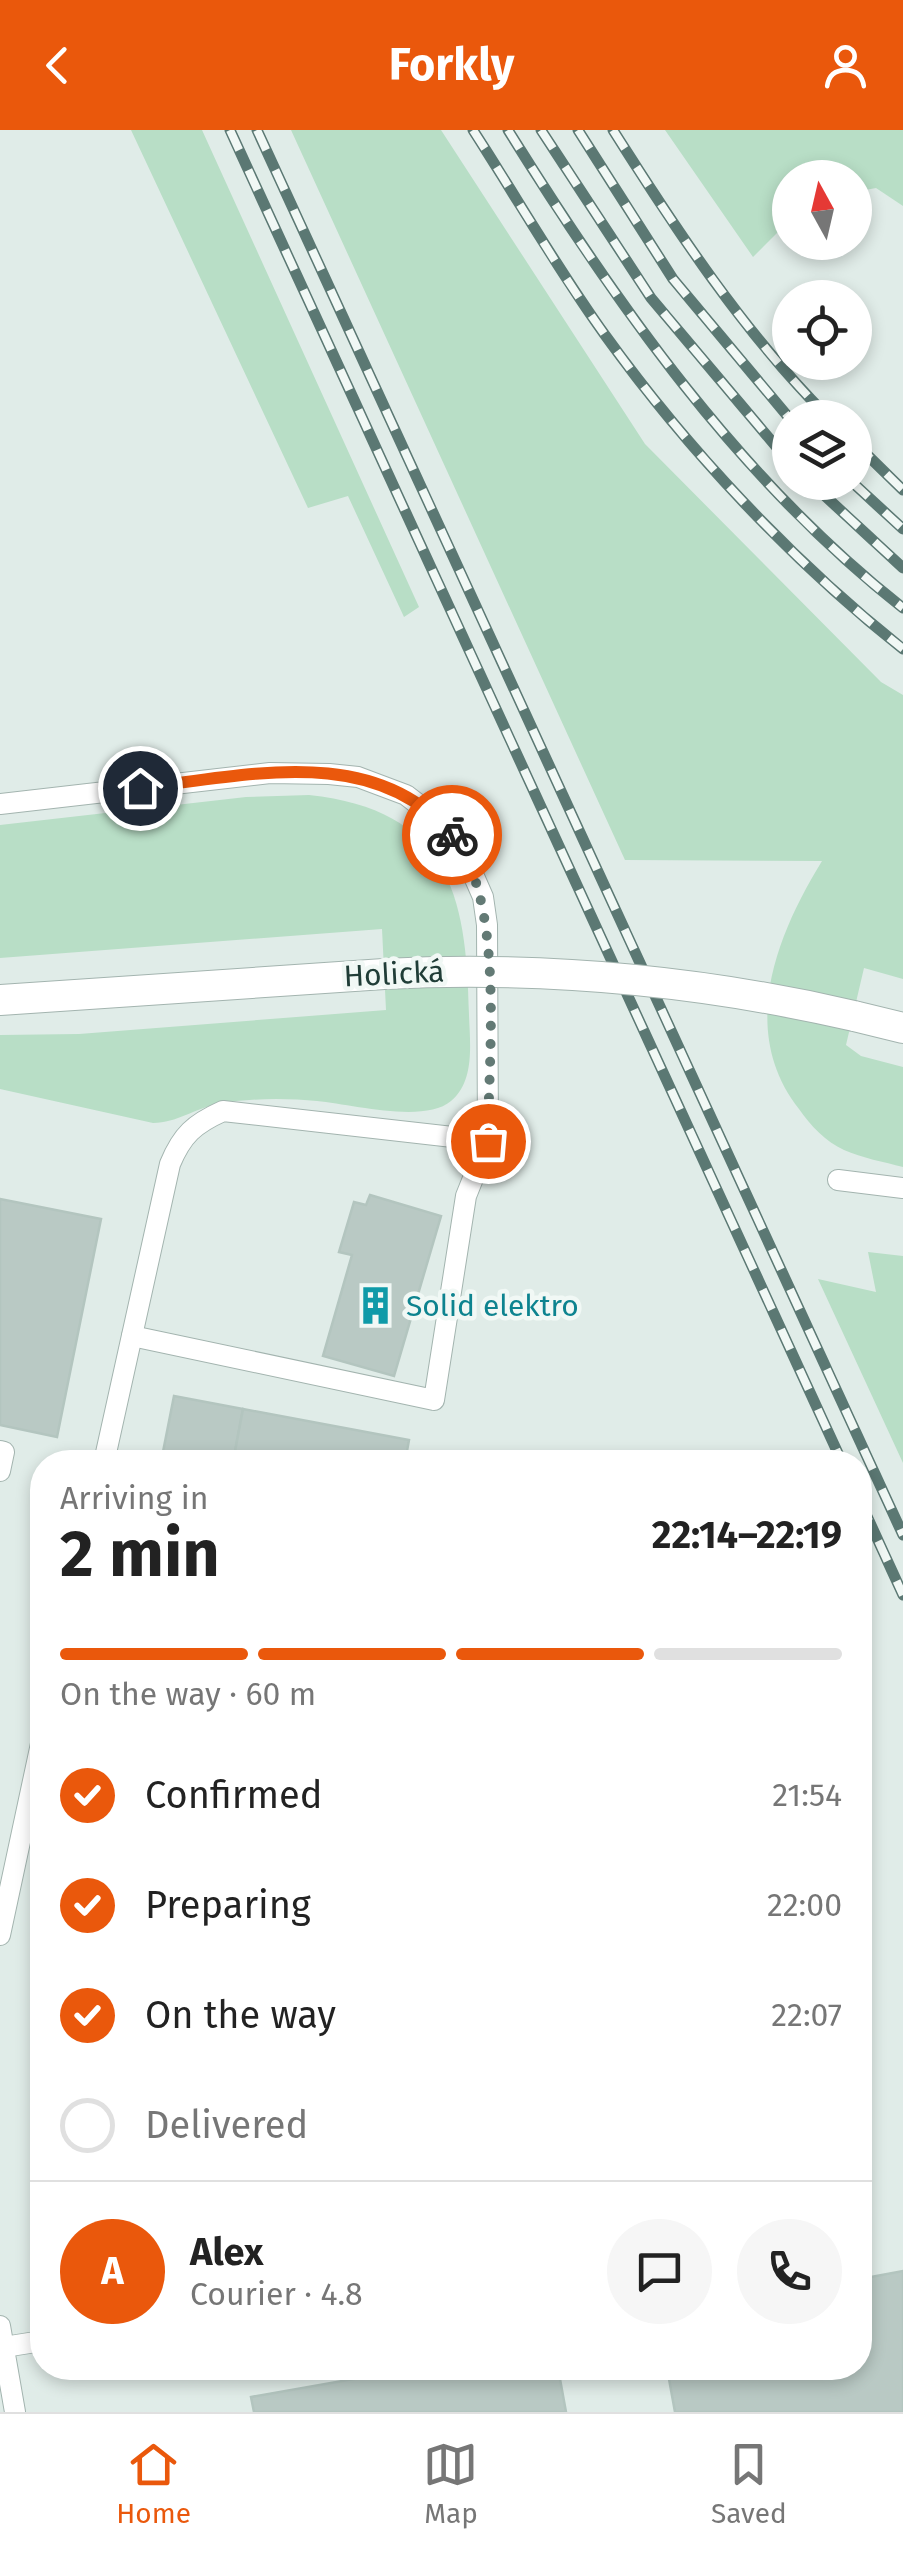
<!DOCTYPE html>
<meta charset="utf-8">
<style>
body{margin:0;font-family:"Fira Sans",sans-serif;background:#f6f6f6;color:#222;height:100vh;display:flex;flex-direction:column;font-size:38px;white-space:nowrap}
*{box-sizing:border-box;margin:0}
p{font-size:32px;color:#767676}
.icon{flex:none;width:55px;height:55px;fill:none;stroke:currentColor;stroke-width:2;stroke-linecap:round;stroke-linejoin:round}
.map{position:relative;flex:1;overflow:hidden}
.panel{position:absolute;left:30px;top:1320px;width:842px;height:930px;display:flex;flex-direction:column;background:#fff;border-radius:40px;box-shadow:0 5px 15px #0003}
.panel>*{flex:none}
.needle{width:65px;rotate:352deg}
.controls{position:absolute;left:772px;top:30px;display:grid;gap:20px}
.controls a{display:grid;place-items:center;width:100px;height:100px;border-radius:50%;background:#fff;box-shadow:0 5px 15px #0003;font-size:50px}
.pin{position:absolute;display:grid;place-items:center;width:85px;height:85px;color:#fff;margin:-42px;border:5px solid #fff;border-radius:50%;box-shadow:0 2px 10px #0007}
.courier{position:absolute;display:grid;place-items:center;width:100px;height:100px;margin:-50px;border:8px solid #ea580c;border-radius:50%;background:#fff;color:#222;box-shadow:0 2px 12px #0007}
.summary em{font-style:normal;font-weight:700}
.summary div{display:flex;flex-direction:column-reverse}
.summary{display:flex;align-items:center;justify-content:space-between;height:170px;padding:0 30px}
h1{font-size:65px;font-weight:700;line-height:75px}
.bar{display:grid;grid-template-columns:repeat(4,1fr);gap:15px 10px;align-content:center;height:120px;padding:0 30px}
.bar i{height:12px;border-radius:8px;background:#e0e0e0}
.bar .on{background:#ea580c}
.bar p{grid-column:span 4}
.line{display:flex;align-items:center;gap:25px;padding:0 30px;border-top:2px solid #e0e0e0}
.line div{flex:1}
.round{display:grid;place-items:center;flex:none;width:105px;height:105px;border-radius:52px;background:#f6f6f6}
ol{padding:0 30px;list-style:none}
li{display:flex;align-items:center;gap:30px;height:110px}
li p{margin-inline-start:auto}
li .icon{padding:10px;border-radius:50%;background:#ea580c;color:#fff;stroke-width:4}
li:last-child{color:#767676}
li i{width:55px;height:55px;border:5px solid #e0e0e0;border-radius:50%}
header{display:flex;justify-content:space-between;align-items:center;height:130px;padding:0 30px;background:#ea580c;color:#fff;font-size:45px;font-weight:700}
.tabs{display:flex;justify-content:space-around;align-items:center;height:140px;border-top:2px solid #e0e0e0;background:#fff;font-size:28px;color:#767676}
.tabs a{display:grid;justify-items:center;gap:5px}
.tabs .on{color:#ea580c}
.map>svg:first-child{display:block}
.green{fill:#b8dec6}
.building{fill:#b9c9c4;stroke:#b3c5bf;stroke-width:2.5}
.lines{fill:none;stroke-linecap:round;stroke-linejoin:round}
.service-casing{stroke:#a3b4af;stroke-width:22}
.tertiary-casing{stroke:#a3b4af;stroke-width:32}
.service{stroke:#fff;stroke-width:20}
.tertiary{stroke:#fff;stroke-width:30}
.rail-casing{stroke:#5b7873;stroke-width:11}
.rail{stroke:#f1f8f5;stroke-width:8;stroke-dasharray:22;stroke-linecap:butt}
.tertiary-bridge-casing{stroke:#a3b4af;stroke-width:32;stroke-linecap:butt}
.tertiary-bridge{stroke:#fff;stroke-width:30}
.done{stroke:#637a75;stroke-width:10;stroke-dasharray:0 18}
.route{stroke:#ea580c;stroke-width:12}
.labels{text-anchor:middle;stroke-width:9;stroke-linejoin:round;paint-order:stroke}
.street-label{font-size:30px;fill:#203d37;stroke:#f1f8f5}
.culture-label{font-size:30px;fill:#0d838f;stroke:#f1f8f5;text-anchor:start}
</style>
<header><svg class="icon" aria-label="back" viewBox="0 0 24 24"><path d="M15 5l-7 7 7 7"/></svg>Forkly<svg class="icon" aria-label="person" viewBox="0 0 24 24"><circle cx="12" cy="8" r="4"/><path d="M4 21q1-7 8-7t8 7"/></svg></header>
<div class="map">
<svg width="903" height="2282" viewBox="0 0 903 2282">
<rect width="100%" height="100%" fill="#e0ece8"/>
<g class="green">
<path d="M 131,0 L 202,0 L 419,477 L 404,487 L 348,366 L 308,378 Z"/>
<path d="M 291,0 L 441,0 L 645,314 L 881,552 L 903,565 L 903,849 L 864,838 L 846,915 L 861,926 L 903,937 L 903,1037 C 884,1032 862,1028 844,1020 C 826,1012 810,995 799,979 C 738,901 776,806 822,731 L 625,730 Z"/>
<path d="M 665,0 L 903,0 L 903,76 L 876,58 L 855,62 L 855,48 L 790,48 L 790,90 L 753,127 Z"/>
<path d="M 309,665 C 447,680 467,762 469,885 C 470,914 475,951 451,971 C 424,994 351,974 317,971 C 287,968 247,968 218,974 C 195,978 177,993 153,993 L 0,959 L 0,905 L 79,904 L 386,880 L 382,799 L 0,828 L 0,695 L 246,667 Z"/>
<path d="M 868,1122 L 903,1126 L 903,1333 L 818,1149 L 876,1162 Z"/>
</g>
<g class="building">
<path d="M 370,1065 L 441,1086 L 394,1246 L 323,1226 L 352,1125 L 339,1122 L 354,1072 L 366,1075 Z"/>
<path d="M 0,1069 L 101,1089 L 57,1307 L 0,1295 Z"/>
<path d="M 174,1266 L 243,1279 L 233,1332 L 161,1332 Z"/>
<path d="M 243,1279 L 409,1310 L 405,1332 L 233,1332 Z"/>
<path d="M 903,2141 L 903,2282 L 675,2282 L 667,2238 L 860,2238 L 860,2149 Z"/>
<path d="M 416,2238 L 558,2238 L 566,2282 L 254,2282 L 251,2267 Z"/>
</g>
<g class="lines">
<defs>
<g id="service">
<path d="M 0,674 L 270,643 L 329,644 L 358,647 L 406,665 L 441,692 L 461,717 L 483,767 L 487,795 L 488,1011 L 466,1066 L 434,1270 L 132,1206"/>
<path d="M 838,1050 L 903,1058"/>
<path d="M 0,1321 L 4,1322 L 0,1341"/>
<path d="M 104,1332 L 170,1034 C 182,1005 194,994 223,981 L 488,1011"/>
<path d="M 0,1805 L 42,1609"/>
<path d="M 0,2196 L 15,2282"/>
<path d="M 4,2217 L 42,2211"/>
</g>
<g id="tertiary">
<path d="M 0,870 L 384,844"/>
<path d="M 854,886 L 903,898"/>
</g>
</defs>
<use href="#service" class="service-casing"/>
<use href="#tertiary" class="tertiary-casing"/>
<use href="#service" class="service"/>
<use href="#tertiary" class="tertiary"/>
<defs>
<g id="rail">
<path d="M 230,0 L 842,1332"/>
<path d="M 257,0 L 903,1405"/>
<path d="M 473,0 C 517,68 558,140 605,205 C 688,320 792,431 903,519"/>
<path d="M 508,0 C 617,175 739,349 903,478"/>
<path d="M 541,0 L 651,168 L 790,333"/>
<path d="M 578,0 L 673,149 L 790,289"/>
<path d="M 613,0 C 677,101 744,203 829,288"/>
<path d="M 855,313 L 903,360"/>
<path d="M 810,352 L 903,438"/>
<path d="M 852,352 L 903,399"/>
<path d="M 860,1371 L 903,1465"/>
</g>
</defs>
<use href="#rail" class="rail-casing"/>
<use href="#rail" class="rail"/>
<defs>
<path id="tertiary-bridge" d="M 384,844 C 543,836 698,850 854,886"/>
</defs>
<use href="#tertiary-bridge" class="tertiary-bridge-casing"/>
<use href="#tertiary-bridge" class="tertiary-bridge"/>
</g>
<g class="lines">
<path class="done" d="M 452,705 C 506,771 488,927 488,1011"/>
<path class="route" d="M 140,658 C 244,646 375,612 452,705"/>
</g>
<defs>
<symbol id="building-bare" viewBox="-9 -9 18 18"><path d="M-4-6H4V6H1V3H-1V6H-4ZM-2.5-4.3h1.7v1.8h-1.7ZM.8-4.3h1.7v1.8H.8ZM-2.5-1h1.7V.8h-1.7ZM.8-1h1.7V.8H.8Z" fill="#0f9aa8" stroke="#f1f8f5" stroke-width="2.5" paint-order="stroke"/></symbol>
</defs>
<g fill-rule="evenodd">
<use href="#building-bare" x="348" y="1148" width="55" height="55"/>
</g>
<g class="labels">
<g class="street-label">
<text transform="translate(394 844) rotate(-3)" y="10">Holická</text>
</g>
<g class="culture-label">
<text x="406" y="1186">Solid elektro</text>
</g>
</g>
</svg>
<div class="controls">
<a><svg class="needle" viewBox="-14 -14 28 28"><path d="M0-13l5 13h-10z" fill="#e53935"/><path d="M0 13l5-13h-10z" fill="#767676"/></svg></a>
<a><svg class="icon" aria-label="locate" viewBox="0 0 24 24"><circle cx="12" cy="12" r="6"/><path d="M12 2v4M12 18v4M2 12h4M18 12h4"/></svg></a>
<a><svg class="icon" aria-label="layers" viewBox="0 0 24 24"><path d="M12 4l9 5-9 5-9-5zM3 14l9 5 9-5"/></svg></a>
</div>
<div class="pin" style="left:488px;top:1011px;background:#ea580c"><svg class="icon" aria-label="bag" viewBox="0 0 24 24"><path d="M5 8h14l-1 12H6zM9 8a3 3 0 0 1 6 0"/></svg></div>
<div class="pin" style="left:140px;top:658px;background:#1f2937"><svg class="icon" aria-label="home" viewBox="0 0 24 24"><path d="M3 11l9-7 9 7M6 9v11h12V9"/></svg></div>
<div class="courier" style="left:452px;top:705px"><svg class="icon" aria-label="bike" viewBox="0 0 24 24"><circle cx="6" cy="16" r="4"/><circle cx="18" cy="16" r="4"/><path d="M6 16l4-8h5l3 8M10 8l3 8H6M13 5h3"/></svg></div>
<section class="panel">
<div class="summary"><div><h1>2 min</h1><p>Arriving in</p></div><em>22:14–22:19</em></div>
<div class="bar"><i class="on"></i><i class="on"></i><i class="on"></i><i></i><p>On the way · 60 m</p></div>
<ol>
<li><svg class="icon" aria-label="check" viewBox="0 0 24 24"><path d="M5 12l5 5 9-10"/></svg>Confirmed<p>21:54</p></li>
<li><svg class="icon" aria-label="check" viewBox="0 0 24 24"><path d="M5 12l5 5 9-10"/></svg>Preparing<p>22:00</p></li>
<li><svg class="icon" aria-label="check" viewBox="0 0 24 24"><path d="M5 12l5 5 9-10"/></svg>On the way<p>22:07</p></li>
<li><i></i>Delivered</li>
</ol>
<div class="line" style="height:180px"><b class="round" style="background:#ea580c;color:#fff">A</b><div><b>Alex</b><p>Courier · 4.8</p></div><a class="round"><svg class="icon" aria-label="chat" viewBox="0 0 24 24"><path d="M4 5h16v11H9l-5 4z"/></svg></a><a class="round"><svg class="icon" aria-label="phone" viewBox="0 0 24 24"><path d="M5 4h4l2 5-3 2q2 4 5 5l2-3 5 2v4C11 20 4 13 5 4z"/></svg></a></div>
</section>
</div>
<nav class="tabs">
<a class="on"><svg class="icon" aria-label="home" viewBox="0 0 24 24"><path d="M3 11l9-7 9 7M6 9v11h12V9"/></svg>Home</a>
<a><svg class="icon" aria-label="map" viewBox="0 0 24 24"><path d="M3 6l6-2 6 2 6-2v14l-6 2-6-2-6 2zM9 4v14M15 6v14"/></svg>Map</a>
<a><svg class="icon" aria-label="saved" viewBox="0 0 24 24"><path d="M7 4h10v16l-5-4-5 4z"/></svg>Saved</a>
</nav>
